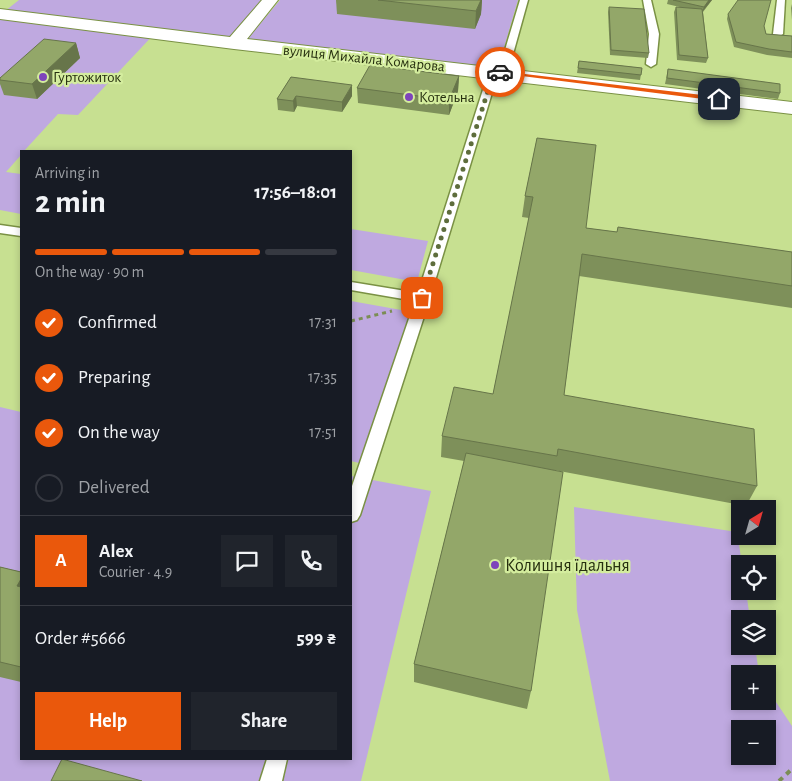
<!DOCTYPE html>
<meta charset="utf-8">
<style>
body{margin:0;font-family:"Alegreya Sans",sans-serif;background:#20242c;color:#f1f3f6;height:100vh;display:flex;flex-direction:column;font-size:19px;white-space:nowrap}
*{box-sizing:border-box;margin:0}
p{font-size:16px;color:#9ea1a6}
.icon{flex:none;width:28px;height:28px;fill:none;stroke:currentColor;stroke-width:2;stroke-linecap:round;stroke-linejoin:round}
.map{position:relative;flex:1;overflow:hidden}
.sheet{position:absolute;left:20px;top:150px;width:332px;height:610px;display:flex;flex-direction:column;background:#171b24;border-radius:0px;box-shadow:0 2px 8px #0003}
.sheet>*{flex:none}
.needle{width:32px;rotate:37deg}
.fabs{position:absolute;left:731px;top:500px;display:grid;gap:10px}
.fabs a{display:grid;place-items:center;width:45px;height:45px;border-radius:0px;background:#171b24;box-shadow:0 2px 8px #0003;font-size:25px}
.pin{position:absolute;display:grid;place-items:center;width:42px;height:42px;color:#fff;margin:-21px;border-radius:10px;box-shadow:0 2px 8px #0006}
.courier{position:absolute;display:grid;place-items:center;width:50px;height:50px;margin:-25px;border:4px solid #ea580c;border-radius:50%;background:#fff;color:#222;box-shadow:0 1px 6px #0007}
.headline em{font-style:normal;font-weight:600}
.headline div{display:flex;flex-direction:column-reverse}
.headline{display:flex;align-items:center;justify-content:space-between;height:85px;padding:0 15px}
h1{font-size:32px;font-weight:600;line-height:38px}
.bar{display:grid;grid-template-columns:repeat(4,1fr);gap:8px 5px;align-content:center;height:60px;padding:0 15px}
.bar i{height:6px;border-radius:4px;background:#363941}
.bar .current{background:#ea580c}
.bar p{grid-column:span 4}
.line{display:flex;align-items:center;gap:12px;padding:0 15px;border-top:1px solid #363941}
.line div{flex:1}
.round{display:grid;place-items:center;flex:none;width:52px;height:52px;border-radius:0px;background:#20242c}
ol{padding:0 15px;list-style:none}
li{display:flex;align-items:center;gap:15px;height:55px}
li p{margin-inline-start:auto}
li .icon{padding:5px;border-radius:50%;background:#ea580c;color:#fff;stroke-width:4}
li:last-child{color:#9ea1a6}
li i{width:28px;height:28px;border:2px solid #363941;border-radius:50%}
.button{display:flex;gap:10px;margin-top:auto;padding:10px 15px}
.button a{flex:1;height:58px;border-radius:0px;background:#ea580c;color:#fff;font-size:20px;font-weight:600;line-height:58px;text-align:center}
.button a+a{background:#20242c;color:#f1f3f6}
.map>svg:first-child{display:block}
.green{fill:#bfa9e0;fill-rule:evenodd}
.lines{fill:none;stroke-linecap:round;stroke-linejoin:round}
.lane-casing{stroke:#7a9144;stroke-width:3}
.street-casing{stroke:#7a9144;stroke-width:2}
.path-far1{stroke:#7b8d54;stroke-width:3;stroke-dasharray:4 4;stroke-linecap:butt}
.path{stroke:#7b8d54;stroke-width:4;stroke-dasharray:5 5;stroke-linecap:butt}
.lane{fill:#fff;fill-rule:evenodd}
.street{fill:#fff;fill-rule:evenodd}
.wall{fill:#7e905a}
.shaded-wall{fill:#67754a}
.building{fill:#93a769;stroke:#67754a}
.route{fill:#ea580c}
.done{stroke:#5e6d3c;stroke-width:5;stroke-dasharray:0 9}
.poi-dot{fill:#7e44bb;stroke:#d4ed9e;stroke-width:2}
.labels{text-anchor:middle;stroke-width:4.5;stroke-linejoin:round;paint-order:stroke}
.far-street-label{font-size:15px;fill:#262f0f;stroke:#d4ed9e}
.far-poi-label{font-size:15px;fill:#262f0f;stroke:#d4ed9e;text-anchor:start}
.poi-label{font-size:18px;fill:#262f0f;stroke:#d4ed9e;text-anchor:start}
</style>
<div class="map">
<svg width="792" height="781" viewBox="0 0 792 781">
<rect width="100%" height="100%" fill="#c7e091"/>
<g class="green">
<path d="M 19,0 L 265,0 L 232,40 L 157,31 L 78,115 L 58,114 L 24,151 L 21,151 L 21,155 L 6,172 L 21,174 L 21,214 L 0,210 L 0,15 Z"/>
<path d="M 280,0 L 518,0 L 498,68 L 245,42 Z"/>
<path d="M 351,229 L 428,241 L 417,282 L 351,270 Z"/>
<path d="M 351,301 L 418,313 L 367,465 L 351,461 Z"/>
<path d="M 0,407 L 21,412 L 21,759 L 351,759 L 351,476 L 431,491 L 361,781 L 0,781 Z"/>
<path d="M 574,507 L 737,532 L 742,564 L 740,564 L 740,591 L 746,591 L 750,619 L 740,619 L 740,646 L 755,646 L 759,674 L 740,674 L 740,701 L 768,701 L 768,690 L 792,726 L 792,781 L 610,781 L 577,610 ZM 740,729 L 768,729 L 768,756 L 740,756 Z"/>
</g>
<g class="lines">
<defs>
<g id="lane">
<path d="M 520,0 L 528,0 L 508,72 L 503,75 L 498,73 L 428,304 L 360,515 L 357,520 L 351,522 L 351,489 L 415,301 L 351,290 L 351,282 L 418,293 L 489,71 L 494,68 L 499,70 Z"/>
<path d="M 643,0 L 651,0 L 659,34 L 656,64 L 651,67 L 646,64 L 649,34 Z"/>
<path d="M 777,0 L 785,0 L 783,34 L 778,37 L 773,34 Z"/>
<path d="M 0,225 L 21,228 L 21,236 L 0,233 Z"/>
<path d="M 267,759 L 287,759 L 282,781 L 260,781 Z"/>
</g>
<path id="street" d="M 262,0 L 278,0 L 247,39 L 792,102 L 792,114 L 234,49 L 0,19 L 0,9 L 230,37 Z"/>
</defs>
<use href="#lane" class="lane-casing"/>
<use href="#street" class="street-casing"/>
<path class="path-far1" d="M 351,321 L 392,311"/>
<path class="path" d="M 779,781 L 792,769"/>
<use href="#lane" class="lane"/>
<use href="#street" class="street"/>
</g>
<g class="wall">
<path d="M 336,0 L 482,0 L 481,14 L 475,29 L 337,14 Z"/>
<path d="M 668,0 L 712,0 L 703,12 L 708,58 L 706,63 L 677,60 L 674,12 L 676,7 L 684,8 L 667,4 Z"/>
<path d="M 792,4 L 792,20 L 791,8 Z"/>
<path d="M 609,7 L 649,53 L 648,58 L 610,55 L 608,12 Z"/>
<path d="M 728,14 L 764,26 L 766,34 L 792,36 L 792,58 L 767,55 L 734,47 L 727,19 Z"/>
<path d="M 76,43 L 80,58 L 37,99 L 4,95 L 0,84 L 0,78 Z"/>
<path d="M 579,61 L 642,68 L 640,80 L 577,73 Z"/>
<path d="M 668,69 L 780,93 L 778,99 L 665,84 Z"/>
<path d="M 459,76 L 458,91 L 449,115 L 358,103 L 357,88 Z"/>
<path d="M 291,77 L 352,96 L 342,112 L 297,106 L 294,112 L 278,110 L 277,99 Z"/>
<path d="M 537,138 L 586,228 L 617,232 L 618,227 L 792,252 L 792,308 L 579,276 L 564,395 L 757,486 L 746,506 L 554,470 L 531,691 L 527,709 L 414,682 L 414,664 L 464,461 L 441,457 L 442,436 L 493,394 L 529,218 L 522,217 L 525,196 Z"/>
<path d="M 0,567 L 21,572 L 21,682 L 0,677 Z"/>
</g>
<g class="shaded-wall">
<path d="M 481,0 L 482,0 L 481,14 L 475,29 L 476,11 Z"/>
<path d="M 709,0 L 712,0 L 702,12 L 704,7 Z"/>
<path d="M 76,43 L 80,58 L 37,99 L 32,84 Z"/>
<path d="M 459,76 L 458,91 L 449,115 L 449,100 Z"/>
<path d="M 352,85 L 352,96 L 342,112 L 342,102 Z"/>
<path d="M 296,96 L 297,106 L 294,112 L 293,101 Z"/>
<path d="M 21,579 L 21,593 L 17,586 Z"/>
</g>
<g class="building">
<path d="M 378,0 L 481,0 L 476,11 Z"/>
<path d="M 673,0 L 709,0 L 704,7 Z"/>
<path d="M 738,0 L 771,0 L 764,26 L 766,34 L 792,36 L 792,52 L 769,49 L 736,42 L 728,14 Z"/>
<path d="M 609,7 L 644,9 L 649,53 L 611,50 Z"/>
<path d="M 676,7 L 702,9 L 708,58 L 679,55 Z"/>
<path d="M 44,39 L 76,43 L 32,84 L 0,80 L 0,78 Z"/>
<path d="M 579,61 L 642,68 L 641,75 L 578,68 Z"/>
<path d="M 370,65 L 459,76 L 449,100 L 357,88 Z"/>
<path d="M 668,69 L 780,84 L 780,93 L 667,78 Z"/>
<path d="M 291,77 L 352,85 L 342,102 L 296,96 L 293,101 L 277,99 Z"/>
<path d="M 537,138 L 596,145 L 586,228 L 617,232 L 618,227 L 792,252 L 792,286 L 582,254 L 564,395 L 754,429 L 757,486 L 558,449 L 557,456 L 442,436 L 454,387 L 493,394 L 533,197 L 525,196 Z"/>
<path d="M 466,453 L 563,472 L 531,691 L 414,664 Z"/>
<path d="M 0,567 L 21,572 L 21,579 L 17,586 L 21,587 L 21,667 L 0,662 Z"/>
<path d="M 62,759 L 142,781 L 51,781 Z"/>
</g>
<path class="route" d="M 500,71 L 719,97 L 722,99 L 719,101 L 498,73 Z"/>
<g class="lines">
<path class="done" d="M 422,298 L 494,72 L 500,72"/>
</g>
<g class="poi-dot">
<circle cx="43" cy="77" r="5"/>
<circle cx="409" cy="97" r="5"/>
<circle cx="495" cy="565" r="5"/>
</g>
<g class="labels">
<g class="far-street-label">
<text transform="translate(364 58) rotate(6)" y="5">вулиця Михайла Комарова</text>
</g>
<g class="far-poi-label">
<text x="53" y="82">Гуртожиток</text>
<text x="419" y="102">Котельна</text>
</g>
<g class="poi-label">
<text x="505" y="571">Колишня їдальня</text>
</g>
</g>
</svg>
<div class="fabs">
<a><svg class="needle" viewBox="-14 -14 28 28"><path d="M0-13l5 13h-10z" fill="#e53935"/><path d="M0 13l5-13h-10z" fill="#9ea1a6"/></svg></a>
<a><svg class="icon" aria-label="locate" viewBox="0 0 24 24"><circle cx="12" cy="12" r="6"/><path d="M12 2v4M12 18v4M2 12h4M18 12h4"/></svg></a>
<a><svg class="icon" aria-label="layers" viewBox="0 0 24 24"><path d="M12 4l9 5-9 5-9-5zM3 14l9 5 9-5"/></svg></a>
<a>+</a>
<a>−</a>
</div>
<div class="pin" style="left:422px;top:298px;background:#ea580c"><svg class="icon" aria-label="bag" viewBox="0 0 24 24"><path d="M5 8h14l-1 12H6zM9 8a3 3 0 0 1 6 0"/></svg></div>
<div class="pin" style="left:719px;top:99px;background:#1f2937"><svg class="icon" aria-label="home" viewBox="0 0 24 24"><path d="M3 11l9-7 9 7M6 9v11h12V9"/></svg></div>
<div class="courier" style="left:500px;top:72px"><svg class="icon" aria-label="car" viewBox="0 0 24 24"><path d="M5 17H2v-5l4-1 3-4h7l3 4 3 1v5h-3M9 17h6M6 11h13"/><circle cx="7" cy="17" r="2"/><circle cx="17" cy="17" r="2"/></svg></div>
<section class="sheet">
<div class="headline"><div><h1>2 min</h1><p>Arriving in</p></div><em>17:56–18:01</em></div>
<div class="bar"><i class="current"></i><i class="current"></i><i class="current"></i><i></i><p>On the way · 90 m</p></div>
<ol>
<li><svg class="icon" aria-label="check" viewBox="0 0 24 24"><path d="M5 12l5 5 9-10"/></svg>Confirmed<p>17:31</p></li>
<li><svg class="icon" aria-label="check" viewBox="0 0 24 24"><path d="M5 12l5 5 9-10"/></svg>Preparing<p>17:35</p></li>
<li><svg class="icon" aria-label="check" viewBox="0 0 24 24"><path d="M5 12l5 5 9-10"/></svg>On the way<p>17:51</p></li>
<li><i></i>Delivered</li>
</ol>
<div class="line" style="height:90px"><b class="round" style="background:#ea580c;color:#fff">A</b><div><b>Alex</b><p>Courier · 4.9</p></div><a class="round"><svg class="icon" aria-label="chat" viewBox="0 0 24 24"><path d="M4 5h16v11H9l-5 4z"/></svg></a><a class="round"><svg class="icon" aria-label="phone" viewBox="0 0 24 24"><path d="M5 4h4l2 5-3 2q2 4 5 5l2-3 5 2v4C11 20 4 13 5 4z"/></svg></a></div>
<div class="line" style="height:65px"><div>Order #5666</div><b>599 ₴</b></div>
<div class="button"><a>Help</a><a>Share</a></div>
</section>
</div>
